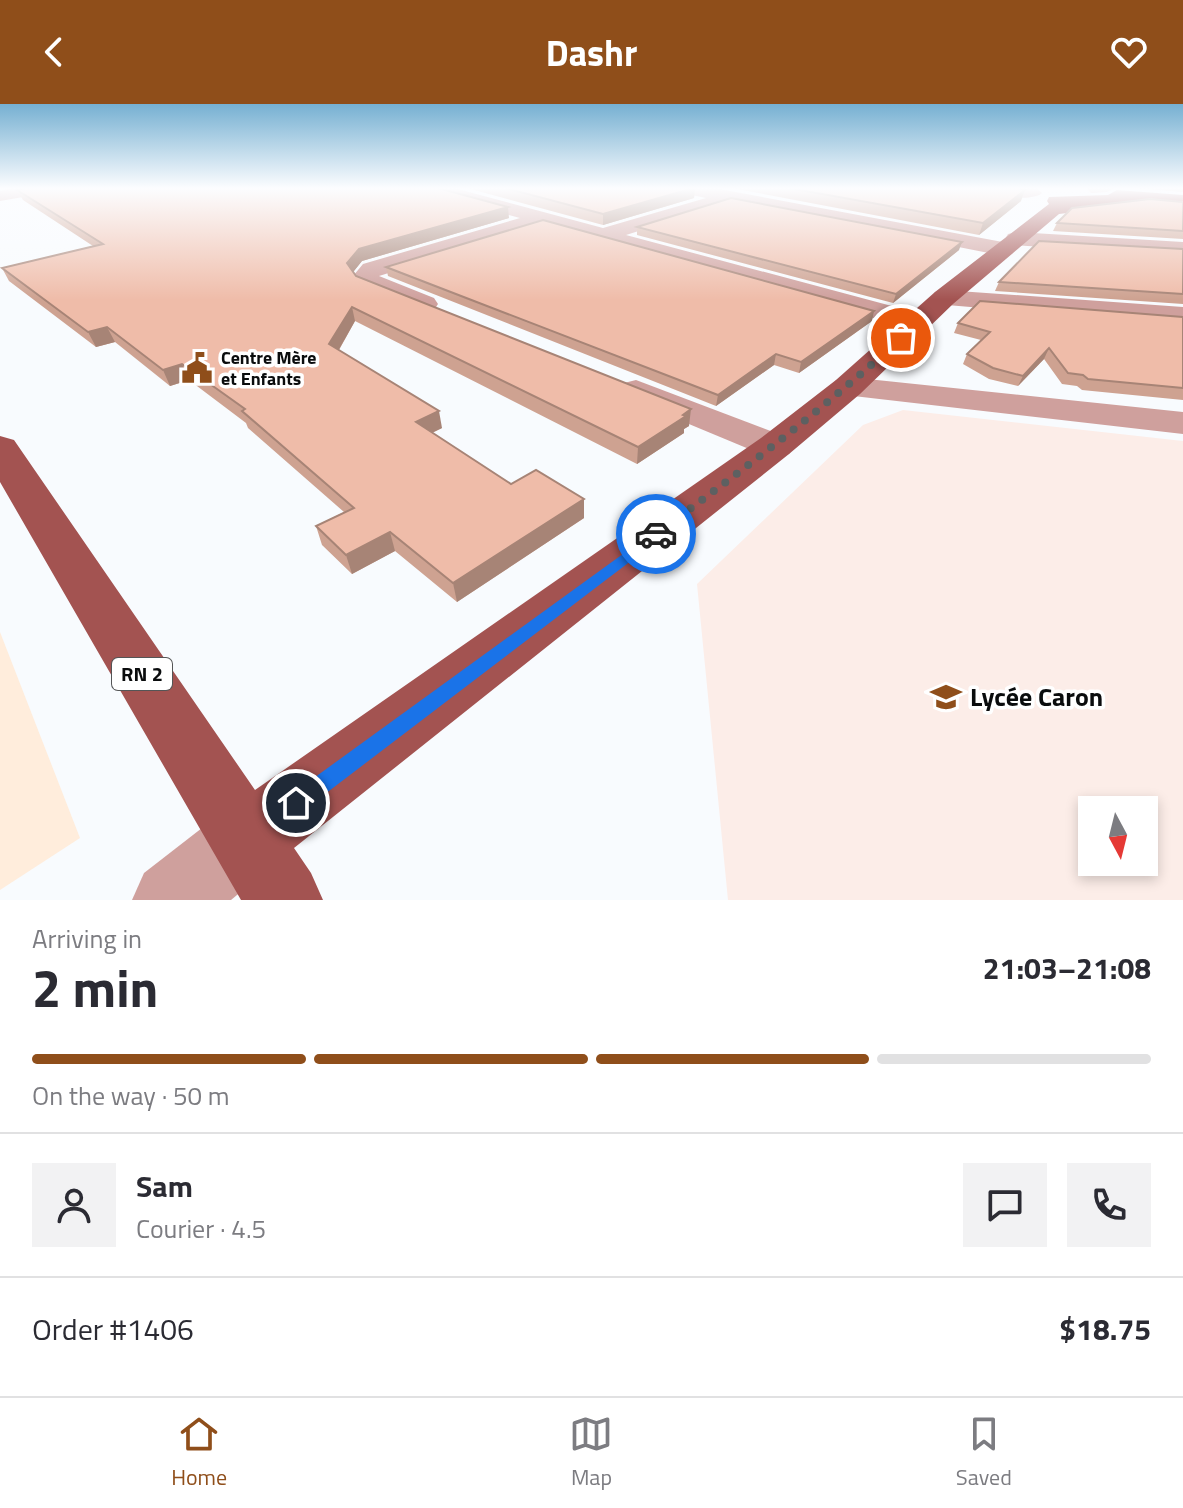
<!DOCTYPE html>
<meta charset="utf-8">
<style>
body{margin:0;font-family:"Titillium Web",sans-serif;background:#f2f2f3;color:#2b2b33;height:100vh;display:flex;flex-direction:column;font-size:30px;white-space:nowrap}
*{box-sizing:border-box;margin:0}
p{font-size:26px;color:#7c7c81}
.icon{flex:none;width:44px;height:44px;fill:none;stroke:currentColor;stroke-width:2;stroke-linecap:round;stroke-linejoin:round}
.map{position:relative;height:796px;overflow:hidden}
.details{display:flex;flex-direction:column;background:#fff;flex:1}
.details>*{flex:none}
.needle{width:52px;rotate:173deg}
.controls{position:absolute;left:1078px;top:692px;display:grid;gap:16px}
.controls a{display:grid;place-items:center;width:80px;height:80px;border-radius:0px;background:#fff;box-shadow:0 4px 12px #0003;font-size:40px}
.pin{position:absolute;display:grid;place-items:center;width:68px;height:68px;color:#fff;margin:-34px;border:4px solid #fff;border-radius:50%;box-shadow:0 2px 8px #0007}
.courier{position:absolute;display:grid;place-items:center;width:80px;height:80px;margin:-40px;border:6px solid #1a73e8;border-radius:50%;background:#fff;color:#222;box-shadow:0 2px 10px #0007}
.headline em{font-style:normal;font-weight:700}
.headline div{display:flex;flex-direction:column-reverse}
.headline{display:flex;align-items:center;justify-content:space-between;height:136px;padding:0 32px}
h1{font-size:52px;font-weight:700;line-height:60px}
.bar{display:grid;grid-template-columns:repeat(4,1fr);gap:12px 8px;align-content:center;height:96px;padding:0 32px}
.bar i{height:10px;border-radius:6px;background:#e1e1e2}
.bar .current{background:#8f4e1a}
.bar p{grid-column:span 4}
.line{display:flex;align-items:center;gap:20px;padding:0 32px;border-top:2px solid #e1e1e2}
.line div{flex:1}
.round{display:grid;place-items:center;flex:none;width:84px;height:84px;border-radius:0px;background:#f2f2f3}
header{display:flex;justify-content:space-between;align-items:center;height:104px;padding:0 32px;background:#8f4e1a;color:#fff;font-size:36px;font-weight:700}
.tabs{display:flex;justify-content:space-around;align-items:center;height:112px;border-top:2px solid #e1e1e2;background:#fff;font-size:22px;color:#7c7c81}
.tabs a{display:grid;justify-items:center;gap:4px}
.tabs .current{color:#8f4e1a}
.map>svg:first-child{display:block}
.education{fill:#fcede8;fill-rule:evenodd}
.medical{fill:#ffeddc}
.lines{fill:none;stroke-linecap:round;stroke-linejoin:round}
.minor{fill:#cfa09d;fill-rule:evenodd}
.tertiary{fill:#cfa09d;fill-rule:evenodd}
.primary{fill:#a35351;fill-rule:evenodd}
.wall{fill:#cea291}
.shaded-wall{fill:#a78476}
.building{fill:#efbca9;stroke:#a78476;stroke-width:2}
.route{fill:#1a73e8}
.done{stroke:#5d6061;stroke-width:8;stroke-dasharray:0 14.4}
.labels{text-anchor:middle;stroke-width:7;stroke-linejoin:round;paint-order:stroke}
.far-poi-label{font-size:18px;font-weight:bold;fill:#0a0c0d;stroke:#fff;text-anchor:start}
.shield{fill:#fff;stroke:#545556;stroke-width:2}
.shield-label{font-size:20px;font-weight:bold;fill:#0a0c0d}
.near-poi-label{font-size:26px;font-weight:bold;fill:#0a0c0d;stroke:#fff;text-anchor:start}
</style>
<header><svg class="icon" aria-label="back" viewBox="0 0 24 24"><path d="M15 5l-7 7 7 7"/></svg>Dashr<svg class="icon" aria-label="heart" viewBox="0 0 24 24"><path d="M12 20l-8-8c-3-5 5-10 8-4 3-6 11-1 8 4z"/></svg></header>
<div class="map">
<svg width="1183" height="796" viewBox="0 0 1183 796">
<rect width="100%" height="100%" fill="#f8fbfe"/>
<path class="education" d="M 903,306 L 1183,337 L 1183,796 L 728,796 L 697,480 L 863,321 ZM 1092,706 L 1144,706 L 1144,758 L 1092,758 Z"/>
<path class="medical" d="M 0,528 L 80,734 L 0,786 Z"/>
<g class="lines">
<g class="minor">
<path d="M 13,84 L 55,84 L 46,89 L 0,97 L 0,87 Z"/>
<path d="M 423,84 L 454,84 L 603,124 L 706,94 L 678,88 L 675,84 L 714,84 L 1008,139 L 1005,135 L 1008,130 L 1016,128 L 1183,138 L 1183,152 L 1012,141 L 1015,145 L 1012,150 L 1004,152 L 730,98 L 626,131 L 929,212 L 933,218 L 929,224 L 919,227 L 909,224 L 543,121 L 379,172 L 434,194 L 438,200 L 434,206 L 424,208 L 362,184 L 353,172 L 363,160 L 520,114 L 426,88 Z"/>
<path d="M 944,186 L 1183,203 L 1183,221 L 935,200 L 931,194 L 935,188 Z"/>
<path d="M 848,273 L 1183,308 L 1183,330 L 836,290 L 831,283 L 836,276 Z"/>
<path d="M 636,276 L 789,334 L 795,342 L 789,350 L 775,354 L 761,350 L 624,293 L 619,286 L 624,279 Z"/>
<path d="M 246,700 L 272,710 L 282,736 L 272,762 L 231,796 L 132,796 L 144,769 L 220,710 Z"/>
</g>
<path class="tertiary" d="M 987,84 L 1036,84 L 1042,89 C 1031,98 999,93 987,84 Z"/>
<path class="primary" d="M 1117,86 L 1183,91 L 1183,103 L 1146,99 L 1059,110 L 953,200 L 860,290 L 789,350 L 294,744 L 311,769 L 323,796 L 241,796 L 0,378 L 0,332 L 14,336 L 255,686 L 761,334 L 836,276 L 935,188 L 1049,100 L 1047,97 L 1049,93 L 1108,91 Z"/>
</g>
<g class="wall">
<path d="M 467,84 L 695,84 L 694,94 L 603,121 Z"/>
<path d="M 732,84 L 1017,84 L 1021,97 L 979,131 Z"/>
<path d="M 1087,84 L 1114,84 L 1107,88 L 1091,89 Z"/>
<path d="M 1135,84 L 1183,84 L 1183,88 Z"/>
<path d="M 17,86 L 509,114 L 362,157 L 353,168 L 356,172 L 689,322 L 684,325 L 684,329 L 637,360 L 355,217 L 339,246 L 442,324 L 432,329 L 511,380 L 584,395 L 584,414 L 457,498 L 395,447 L 352,470 L 322,441 L 316,422 L 344,408 L 248,324 L 246,319 L 189,276 L 170,282 L 115,238 L 96,243 L 9,177 L 2,164 L 93,142 L 23,96 Z"/>
<path d="M 1183,98 L 1183,135 L 1053,127 L 1057,119 Z"/>
<path d="M 637,123 L 959,146 L 893,199 L 637,131 Z"/>
<path d="M 1183,145 L 1183,200 L 995,187 L 999,178 Z"/>
<path d="M 386,163 L 872,217 L 799,269 L 774,261 L 716,302 L 388,172 Z"/>
<path d="M 1183,213 L 1183,296 L 1082,286 L 1077,282 L 1062,280 L 1044,255 L 1018,282 L 989,275 L 963,260 L 967,250 L 981,236 L 954,229 L 958,219 Z"/>
</g>
<g class="shaded-wall">
<path d="M 695,84 L 694,94 L 603,121 L 603,110 Z"/>
<path d="M 1025,86 L 1021,97 L 979,131 L 983,119 Z"/>
<path d="M 508,103 L 509,114 L 362,157 L 350,172 L 347,159 L 359,145 Z"/>
<path d="M 962,138 L 959,146 L 893,199 L 896,190 Z"/>
<path d="M 352,203 L 355,217 L 333,256 L 329,240 Z"/>
<path d="M 874,207 L 872,217 L 799,269 L 801,258 Z"/>
<path d="M 107,223 L 115,238 L 96,243 L 88,228 Z"/>
<path d="M 1049,244 L 1044,255 L 1018,282 L 1023,272 Z"/>
<path d="M 776,250 L 774,261 L 716,302 L 718,291 Z"/>
<path d="M 182,260 L 189,276 L 170,282 L 163,266 Z"/>
<path d="M 691,305 L 689,322 L 684,325 L 684,329 L 637,360 L 638,343 Z"/>
<path d="M 439,307 L 442,324 L 419,335 L 416,318 Z"/>
<path d="M 584,395 L 584,414 L 457,498 L 453,479 Z"/>
<path d="M 390,428 L 395,447 L 352,470 L 346,451 Z"/>
</g>
<g class="building">
<path d="M 25,84 L 438,84 L 508,103 L 359,145 L 347,159 L 356,172 L 691,305 L 683,311 L 686,312 L 638,343 L 352,203 L 329,240 L 439,307 L 416,318 L 511,380 L 536,366 L 584,395 L 453,479 L 390,428 L 346,451 L 316,422 L 354,404 L 242,307 L 245,305 L 182,260 L 163,266 L 107,223 L 88,228 L 2,164 L 103,140 L 17,86 Z"/>
<path d="M 505,84 L 694,84 L 603,110 Z"/>
<path d="M 789,84 L 1017,84 L 1025,86 L 983,119 Z"/>
<path d="M 731,94 L 962,138 L 896,190 L 637,123 Z"/>
<path d="M 1150,95 L 1183,98 L 1183,127 L 1057,119 L 1072,104 Z"/>
<path d="M 543,116 L 874,207 L 801,258 L 776,250 L 718,291 L 386,163 Z"/>
<path d="M 1039,137 L 1183,145 L 1183,190 L 999,178 Z"/>
<path d="M 980,197 L 1183,213 L 1183,284 L 1088,275 L 1083,271 L 1068,269 L 1049,244 L 1023,272 L 993,264 L 967,250 L 990,228 L 958,219 Z"/>
</g>
<linearGradient id="sky" x2="0" y2="1"><stop stop-color="#76b0d2"/><stop offset="0.43" stop-color="#fcfdff"/><stop offset="1" stop-color="#fcfdff" stop-opacity="0"/></linearGradient>
<rect width="1183" height="196" fill="url(#sky)"/>
<path class="route" d="M 656,426 L 661,427 L 661,434 L 304,706 L 296,709 L 289,706 L 286,699 L 289,692 Z"/>
<g class="lines">
<path class="done" d="M 656,430 C 740,368 824,305 901,234"/>
</g>
<defs>
<symbol id="civic-bare" viewBox="-9 -9 18 18"><path d="M-.6-6.5H3V-4.5H.6V-3L4-1V1h2V6H-6V1h2V-1L-.6-3ZM-1.2 2.5V6h2.4V2.5Z" fill="#8f4e1a" stroke="#fff" stroke-width="2.5" paint-order="stroke"/></symbol>
<symbol id="school-bare" viewBox="-9 -9 18 18"><path d="M0-5L7-2L0 1L-7-2ZM-4 1L0 2.5L4 1V4Q0 6-4 4Z" fill="#8f4e1a" stroke="#fff" stroke-width="2.5" paint-order="stroke"/></symbol>
</defs>
<g fill-rule="evenodd">
<use href="#civic-bare" x="175" y="242" width="44" height="44"/>
<use href="#school-bare" x="924" y="571" width="44" height="44"/>
</g>
<g class="labels">
<g class="far-poi-label">
<text x="221" y="260">Centre Mère<tspan x="221" dy="21">et Enfants</tspan></text>
</g>
<rect class="shield" x="112" y="554" width="60" height="32" rx="6"/>
<g class="shield-label">
<text x="142" y="577">RN 2</text>
</g>
<g class="near-poi-label">
<text x="970" y="602">Lycée Caron</text>
</g>
</g>
</svg>
<div class="controls">
<a><svg class="needle" viewBox="-14 -14 28 28"><path d="M0-13l5 13h-10z" fill="#e53935"/><path d="M0 13l5-13h-10z" fill="#7c7c81"/></svg></a>
</div>
<div class="pin" style="left:901px;top:234px;background:#ea580c"><svg class="icon" aria-label="bag" viewBox="0 0 24 24"><path d="M5 8h14l-1 12H6zM9 8a3 3 0 0 1 6 0"/></svg></div>
<div class="pin" style="left:296px;top:699px;background:#1f2937"><svg class="icon" aria-label="home" viewBox="0 0 24 24"><path d="M3 11l9-7 9 7M6 9v11h12V9"/></svg></div>
<div class="courier" style="left:656px;top:430px"><svg class="icon" aria-label="car" viewBox="0 0 24 24"><path d="M5 17H2v-5l4-1 3-4h7l3 4 3 1v5h-3M9 17h6M6 11h13"/><circle cx="7" cy="17" r="2"/><circle cx="17" cy="17" r="2"/></svg></div>
</div>
<section class="details">
<div class="headline"><div><h1>2 min</h1><p>Arriving in</p></div><em>21:03–21:08</em></div>
<div class="bar"><i class="current"></i><i class="current"></i><i class="current"></i><i></i><p>On the way · 50 m</p></div>
<div class="line" style="height:144px"><a class="round"><svg class="icon" aria-label="person" viewBox="0 0 24 24"><circle cx="12" cy="8" r="4"/><path d="M4 21q1-7 8-7t8 7"/></svg></a><div><b>Sam</b><p>Courier · 4.5</p></div><a class="round"><svg class="icon" aria-label="chat" viewBox="0 0 24 24"><path d="M4 5h16v11H9l-5 4z"/></svg></a><a class="round"><svg class="icon" aria-label="phone" viewBox="0 0 24 24"><path d="M5 4h4l2 5-3 2q2 4 5 5l2-3 5 2v4C11 20 4 13 5 4z"/></svg></a></div>
<div class="line" style="height:104px"><div>Order #1406</div><b>$18.75</b></div>
</section>
<nav class="tabs">
<a class="current"><svg class="icon" aria-label="home" viewBox="0 0 24 24"><path d="M3 11l9-7 9 7M6 9v11h12V9"/></svg>Home</a>
<a><svg class="icon" aria-label="map" viewBox="0 0 24 24"><path d="M3 6l6-2 6 2 6-2v14l-6 2-6-2-6 2zM9 4v14M15 6v14"/></svg>Map</a>
<a><svg class="icon" aria-label="saved" viewBox="0 0 24 24"><path d="M7 4h10v16l-5-4-5 4z"/></svg>Saved</a>
</nav>
